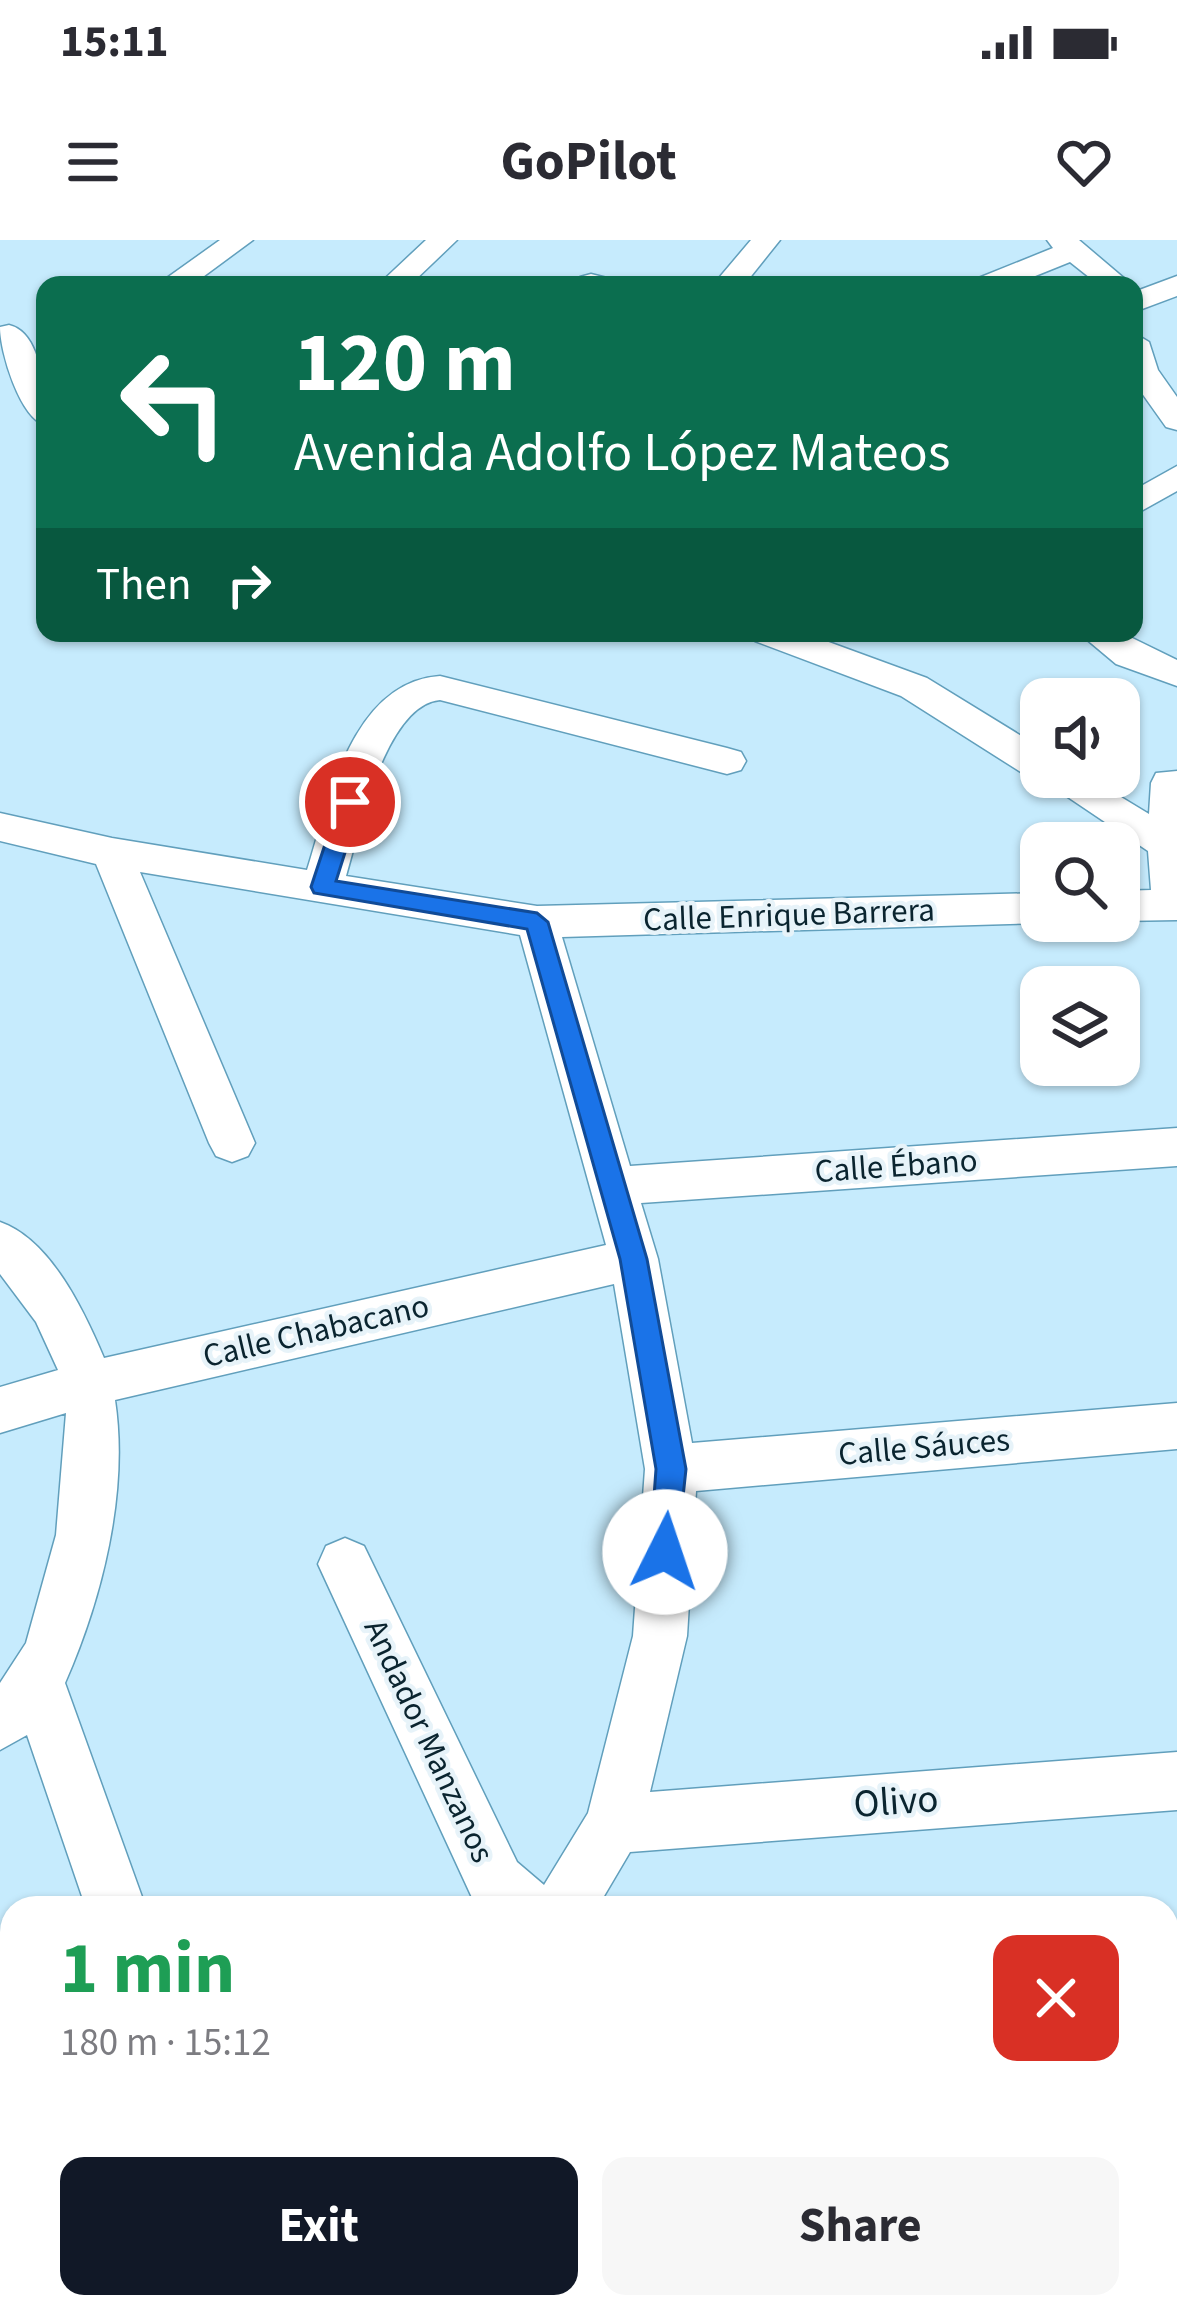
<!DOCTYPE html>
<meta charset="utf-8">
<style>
body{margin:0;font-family:"Source Sans 3",sans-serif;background:#f7f7f7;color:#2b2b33;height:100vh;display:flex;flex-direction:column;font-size:45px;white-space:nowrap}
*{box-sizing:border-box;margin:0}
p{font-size:39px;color:#7c7c81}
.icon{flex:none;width:66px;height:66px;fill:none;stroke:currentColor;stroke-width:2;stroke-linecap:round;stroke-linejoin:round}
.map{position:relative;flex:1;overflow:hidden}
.panel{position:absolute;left:0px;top:1656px;width:1179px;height:423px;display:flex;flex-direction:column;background:#fff;border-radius:36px 36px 0 0;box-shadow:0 3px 9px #0004}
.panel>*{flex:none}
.banner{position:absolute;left:36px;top:36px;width:1107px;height:366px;border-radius:24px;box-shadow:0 3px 9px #0004;background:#0b6e4f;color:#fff;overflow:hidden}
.fabs{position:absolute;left:1020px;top:438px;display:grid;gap:24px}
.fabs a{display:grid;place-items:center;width:120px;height:120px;border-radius:24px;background:#fff;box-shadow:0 3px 9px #0004;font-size:60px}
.pin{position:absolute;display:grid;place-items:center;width:102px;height:102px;color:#fff;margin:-51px;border:6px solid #fff;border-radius:50%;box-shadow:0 3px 12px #0007}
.me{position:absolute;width:132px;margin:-66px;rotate:4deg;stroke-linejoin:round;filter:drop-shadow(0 0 9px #0008)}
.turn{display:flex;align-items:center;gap:42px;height:252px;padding:0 60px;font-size:54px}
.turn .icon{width:156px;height:156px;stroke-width:2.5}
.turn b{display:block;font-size:84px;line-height:102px}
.then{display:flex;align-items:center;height:114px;padding:0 60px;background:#0003;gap:24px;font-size:45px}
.round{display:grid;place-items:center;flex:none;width:126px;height:126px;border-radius:24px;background:#f7f7f7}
.summary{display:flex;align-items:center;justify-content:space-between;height:204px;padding:0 60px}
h1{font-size:72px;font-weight:700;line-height:90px;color:#1e9e55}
.button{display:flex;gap:24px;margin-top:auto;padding:24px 60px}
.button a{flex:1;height:138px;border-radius:24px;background:#111827;color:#fff;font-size:48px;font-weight:700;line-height:138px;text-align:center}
.button a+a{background:#f7f7f7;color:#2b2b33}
.status{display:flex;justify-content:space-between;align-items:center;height:84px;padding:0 60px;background:#fff;direction:ltr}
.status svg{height:33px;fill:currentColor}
header{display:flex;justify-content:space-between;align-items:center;height:156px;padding:0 60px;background:#fff;font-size:54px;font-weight:700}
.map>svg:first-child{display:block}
</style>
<div class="status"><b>15:11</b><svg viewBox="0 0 49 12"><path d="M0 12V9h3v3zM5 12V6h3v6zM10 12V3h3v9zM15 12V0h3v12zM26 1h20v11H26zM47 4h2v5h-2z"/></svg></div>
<header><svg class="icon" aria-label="menu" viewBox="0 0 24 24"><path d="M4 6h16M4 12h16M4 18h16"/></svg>GoPilot<svg class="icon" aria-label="heart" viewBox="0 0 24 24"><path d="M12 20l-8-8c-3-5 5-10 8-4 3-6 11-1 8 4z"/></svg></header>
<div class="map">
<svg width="1177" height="2077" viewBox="0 0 1177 2077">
<rect width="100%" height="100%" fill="#c6ebfd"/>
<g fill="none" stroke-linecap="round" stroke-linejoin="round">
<!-- minor casing -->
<g stroke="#619fbc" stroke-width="3">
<path id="minor" d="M220 0H253L192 45H157Z
M426 0H457L410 45H378Z
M751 0H780L744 45H713Z
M1047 0H1079L1132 45H1099L1070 22 1013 45H972L976 39 1053 8Z
M591 34 611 39 615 45H578L580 37Z
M1177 36V56L1134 72V52Z
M9 85C43 93 45 156 45 185 20 178 0 112 0 87Z
M1134 93 1149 102 1158 130 1177 157V190L1166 187 1134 142Z
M1177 226V251L1134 275V250Z
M750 393H804L927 438 1041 508V537H1088L1149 574 1151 543 1156 533 1177 531V680L1119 681H1118L1119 651 1151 650 1148 611 1041 539 1027 536 901 456 755 401Z
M1079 393H1122L1177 420V446L1116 424Z
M440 436 727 508 741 512 746 521 741 530 727 534 440 460C385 465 359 592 346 636L537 666 1041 653V681H1049L1041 683 562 697 630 926 1177 888V926L641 963 658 1019 692 1203 1177 1163V1209L696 1251 687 1396 650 1552 1177 1512V1570L630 1612 597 1668H480L475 1664 318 1324 326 1306 345 1298 364 1306 517 1622 544 1645 588 1573 633 1396 645 1229 614 1044 115 1160C129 1252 102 1359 65 1443L146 1668H86L27 1495 0 1510V1443L26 1403 56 1295 66 1173 0 1193V1147L58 1130 36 1082 0 1034V982C51 1000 84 1071 104 1118L606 1005 520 695 140 632 255 903 248 916 232 922 216 916 209 903 96 624 0 601V573L112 598 307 630C329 560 352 442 440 436Z
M0 2041 12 2046V2067H30L35 2077H0Z
M187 2067H261L257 2077H182Z
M640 2067H706L705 2077H637Z
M755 2067H822L827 2077H759Z
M938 2067H1032L1028 2077H933Z"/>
</g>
<!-- minor -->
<use href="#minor" fill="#fff" fill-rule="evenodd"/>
</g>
<!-- route -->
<path fill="#1a73e8" stroke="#114b97" stroke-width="3" d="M350 555 361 562 336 641 537 673 548 682 647 1019 686 1229 676 1322 665 1327 655 1322 650 1312 656 1229 620 1019 527 689 314 653 311 647 339 562Z"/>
<g text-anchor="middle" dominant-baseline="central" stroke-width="9" stroke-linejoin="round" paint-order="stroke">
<!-- street labels -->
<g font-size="33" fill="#0a242f" stroke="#e7f3f9">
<text transform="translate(789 675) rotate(-2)">Calle Enrique Barrera</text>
<text transform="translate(896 926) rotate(-4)">Calle Ébano</text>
<text transform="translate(316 1091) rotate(-13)">Calle Chabacano</text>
<text transform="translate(924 1207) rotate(-5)">Calle Sáuces</text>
<text transform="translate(429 1501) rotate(65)">Andador Manzanos</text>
</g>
<!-- near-street labels -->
<g font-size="39" fill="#0a242f" stroke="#e7f3f9">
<text transform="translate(896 1562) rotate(-4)">Olivo</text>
</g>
</g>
</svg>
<div class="fabs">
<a><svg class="icon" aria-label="sound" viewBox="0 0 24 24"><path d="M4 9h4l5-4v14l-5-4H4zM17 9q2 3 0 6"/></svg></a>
<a><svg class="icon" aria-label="search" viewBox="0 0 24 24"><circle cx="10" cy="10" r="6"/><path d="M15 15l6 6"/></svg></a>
<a><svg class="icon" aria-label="layers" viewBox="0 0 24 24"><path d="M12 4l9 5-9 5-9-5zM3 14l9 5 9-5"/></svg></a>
</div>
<div class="pin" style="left:350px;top:562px;background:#d93025"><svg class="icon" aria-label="arrive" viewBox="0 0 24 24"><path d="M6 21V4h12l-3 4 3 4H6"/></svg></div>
<svg class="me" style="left:665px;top:1312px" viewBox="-20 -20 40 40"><circle r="19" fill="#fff"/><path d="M0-13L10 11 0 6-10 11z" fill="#1a73e8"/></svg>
<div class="banner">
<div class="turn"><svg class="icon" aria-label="left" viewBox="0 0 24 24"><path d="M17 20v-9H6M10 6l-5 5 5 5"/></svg><div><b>120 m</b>Avenida Adolfo López Mateos</div></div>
<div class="then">Then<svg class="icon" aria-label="right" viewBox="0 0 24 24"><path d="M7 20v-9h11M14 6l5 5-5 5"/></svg></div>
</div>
<section class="panel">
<div class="summary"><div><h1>1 min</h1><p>180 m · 15:12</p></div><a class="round" style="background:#d93025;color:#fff"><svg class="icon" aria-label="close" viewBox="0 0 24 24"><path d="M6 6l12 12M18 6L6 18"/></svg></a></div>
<div class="button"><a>Exit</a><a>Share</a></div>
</section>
</div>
